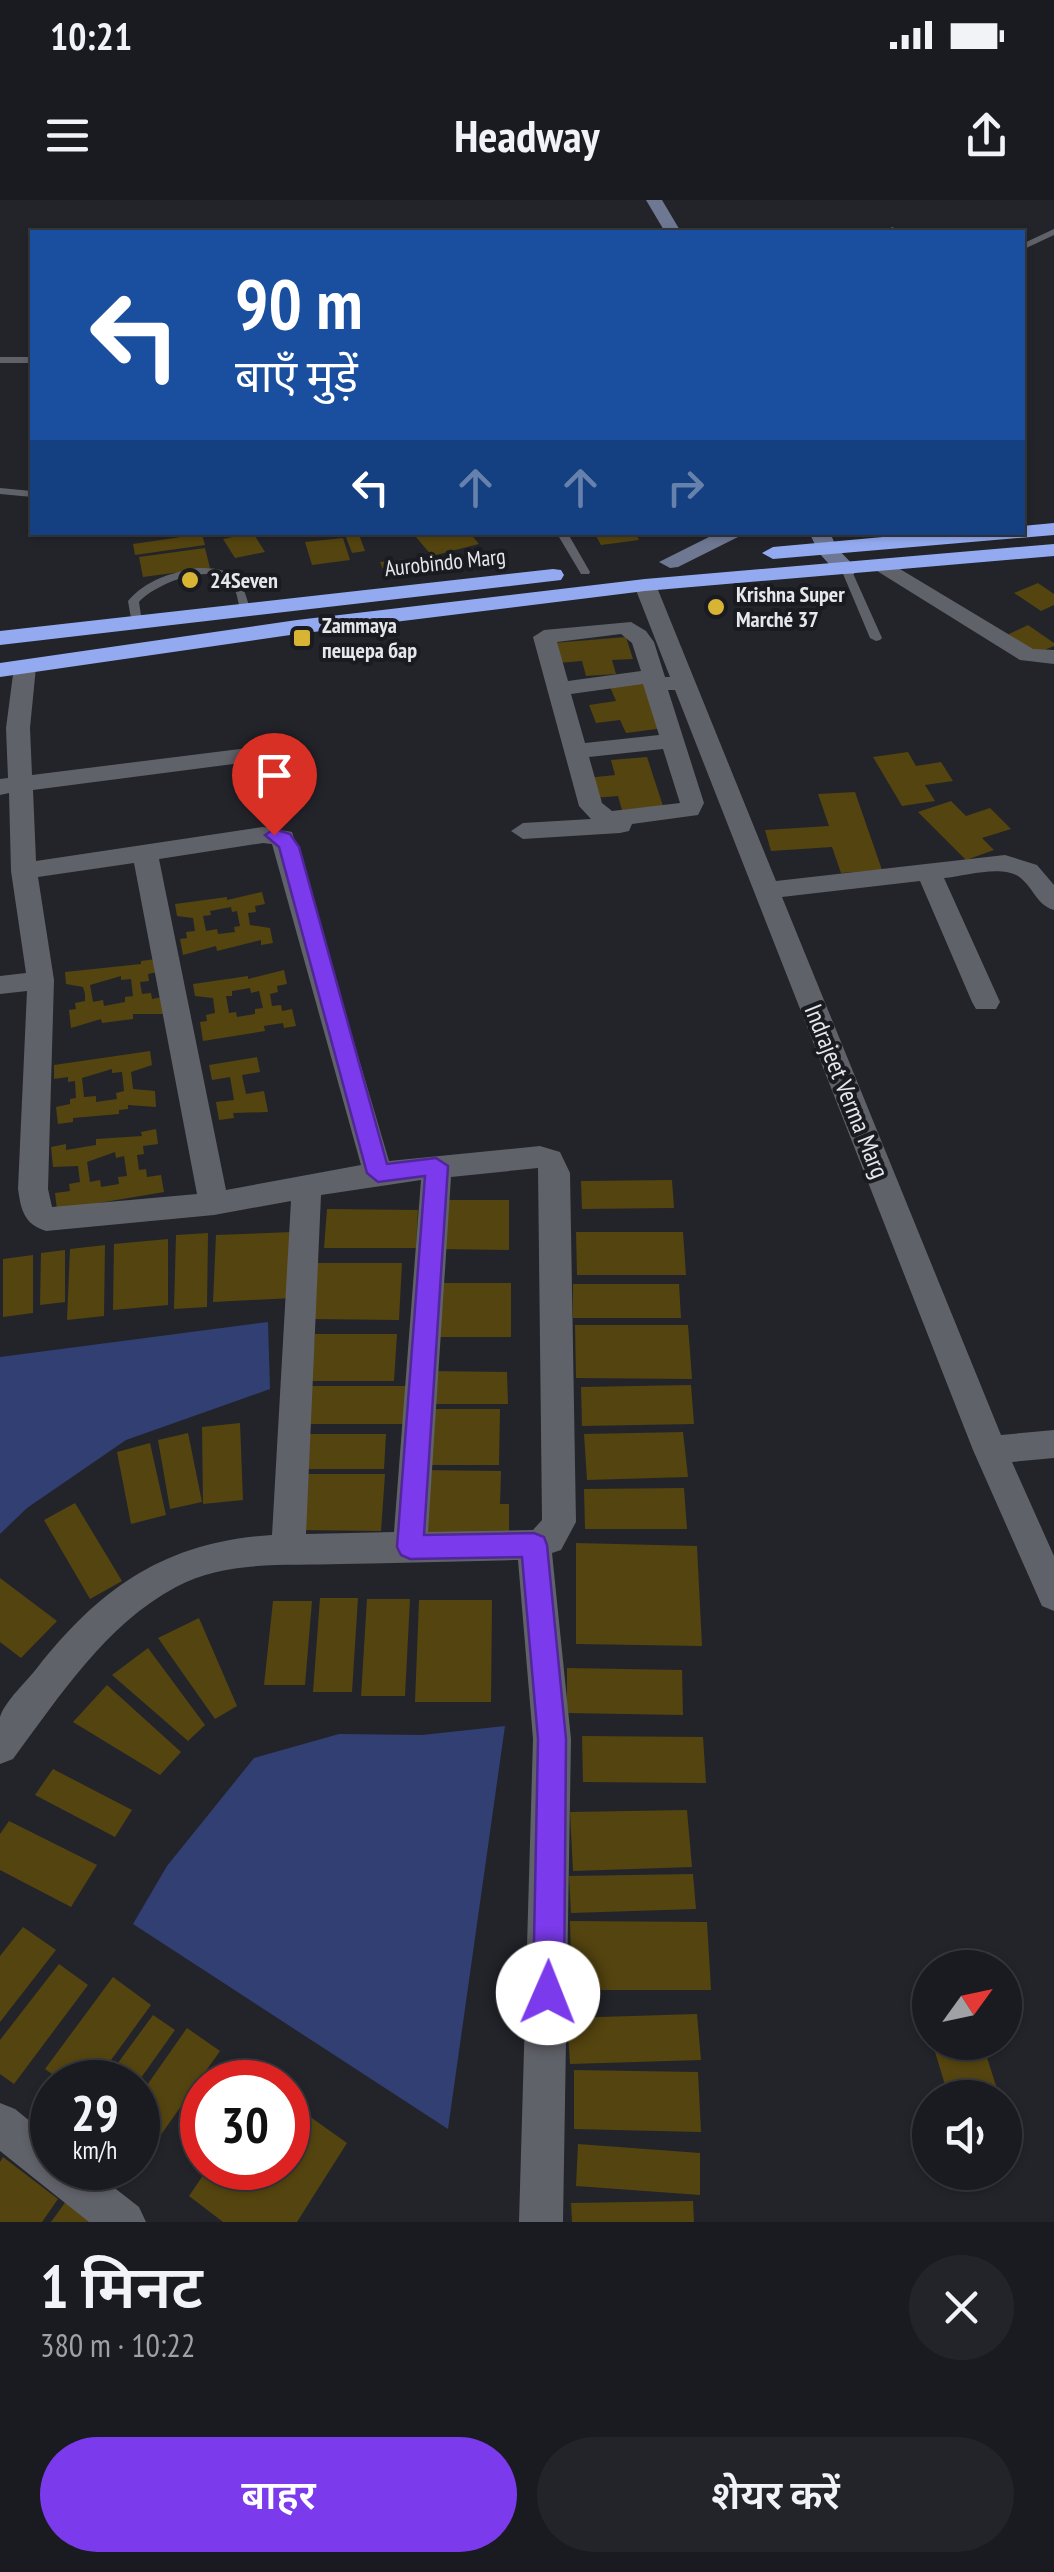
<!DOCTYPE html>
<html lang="hi">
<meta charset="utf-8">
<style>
body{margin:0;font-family:"PT Sans Narrow","Noto Sans Devanagari",sans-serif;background:#232429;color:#f1f3f6;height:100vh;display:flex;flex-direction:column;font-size:38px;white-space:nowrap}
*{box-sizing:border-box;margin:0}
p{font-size:32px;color:#9fa1a5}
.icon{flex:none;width:55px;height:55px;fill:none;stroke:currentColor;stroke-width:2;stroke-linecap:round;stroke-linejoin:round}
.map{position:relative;height:2022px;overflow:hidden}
.panel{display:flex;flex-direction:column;background:#1a1b20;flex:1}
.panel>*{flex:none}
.top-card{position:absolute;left:30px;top:30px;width:995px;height:305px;border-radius:0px;box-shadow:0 2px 8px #0004,0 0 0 2px #38393e;background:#1a4fa0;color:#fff;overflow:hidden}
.needle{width:65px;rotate:57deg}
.tools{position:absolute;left:912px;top:1750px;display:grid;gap:20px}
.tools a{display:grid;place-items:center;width:110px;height:110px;border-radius:50%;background:#1a1b20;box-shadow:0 2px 8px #0004,0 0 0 2px #38393e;font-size:50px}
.speed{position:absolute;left:30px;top:1860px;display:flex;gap:20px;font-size:50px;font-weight:700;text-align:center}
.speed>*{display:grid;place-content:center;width:130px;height:130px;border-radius:50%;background:#1a1b20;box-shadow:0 2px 8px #0004,0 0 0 2px #38393e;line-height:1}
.speed small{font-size:25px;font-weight:400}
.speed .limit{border:15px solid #d22;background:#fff;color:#111}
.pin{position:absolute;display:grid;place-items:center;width:85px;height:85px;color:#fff;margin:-102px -42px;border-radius:50% 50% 50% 0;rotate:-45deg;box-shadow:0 0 10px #0007}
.pin .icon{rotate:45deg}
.me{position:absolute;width:110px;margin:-55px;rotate:1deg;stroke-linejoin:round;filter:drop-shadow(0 0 8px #0008)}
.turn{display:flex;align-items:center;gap:35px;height:210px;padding:0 40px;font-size:45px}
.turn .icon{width:130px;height:130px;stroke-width:2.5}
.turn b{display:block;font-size:70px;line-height:85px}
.lanes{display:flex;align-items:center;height:95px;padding:0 40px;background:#0003;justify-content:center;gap:50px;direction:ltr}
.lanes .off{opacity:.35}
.round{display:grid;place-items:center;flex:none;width:105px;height:105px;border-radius:52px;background:#232429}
.headline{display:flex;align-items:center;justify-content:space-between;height:170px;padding:0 40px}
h1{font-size:60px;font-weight:600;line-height:75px}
.action{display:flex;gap:20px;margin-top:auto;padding:20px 40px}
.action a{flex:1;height:115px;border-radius:60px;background:#7c3aed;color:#fff;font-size:40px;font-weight:600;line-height:115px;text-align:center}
.action a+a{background:#232429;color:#f1f3f6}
.status{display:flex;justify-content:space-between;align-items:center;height:70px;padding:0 50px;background:#1a1b20;direction:ltr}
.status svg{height:28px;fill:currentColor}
header{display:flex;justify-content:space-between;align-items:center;height:130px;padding:0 40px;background:#1a1b20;font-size:45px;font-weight:600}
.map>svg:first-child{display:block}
</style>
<div class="status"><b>10:21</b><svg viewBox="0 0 49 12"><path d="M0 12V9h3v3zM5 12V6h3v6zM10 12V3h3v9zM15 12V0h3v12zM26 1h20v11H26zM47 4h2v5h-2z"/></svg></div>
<header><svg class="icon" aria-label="menu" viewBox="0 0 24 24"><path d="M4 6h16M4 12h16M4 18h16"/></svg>Headway<svg class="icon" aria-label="share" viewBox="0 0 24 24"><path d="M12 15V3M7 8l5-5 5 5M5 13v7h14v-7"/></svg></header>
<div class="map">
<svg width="1054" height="2022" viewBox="0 0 1054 2022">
<rect width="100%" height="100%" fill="#22242a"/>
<!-- green -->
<path fill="#313f73" d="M268 1122 270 1189 126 1240 27 1308 0 1334V1157Z
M505 1526 448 1929 133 1724 167 1666 254 1558 339 1534 422 1535Z"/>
<!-- building -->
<path fill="#54440f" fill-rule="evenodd" d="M344 332H358L365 351 352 353Z
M432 332H469L479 344 432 356 416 337Z
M594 332H635L639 340 601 345Z
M253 333 265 352 235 358 223 339Z
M202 334 205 345 135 355 133 344Z
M343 338 350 360 312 365 305 342Z
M205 348 210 368 143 377 139 357Z
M407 359 410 369 384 372 380 362Z
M1038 383 1054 394V405L1041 411 1014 393Z
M1028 425 1054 443V446L1033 455 1005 436Z
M626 437 633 459 612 460 616 474 586 476 582 461 558 463 553 443Z
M645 483 664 528 626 533 620 520 596 523 589 505 616 501 610 487Z
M908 552 916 566 941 562 953 581 925 585 935 601 902 606 873 557Z
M647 557 663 606 622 610 618 596 593 598 587 578 615 575 611 560Z
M855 592 882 670 841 673 832 647 771 651 765 630 829 626 818 594Z
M951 601 966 616 990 608 1011 629 982 638 994 650 966 660 918 612Z
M262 692 265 704 255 706 256 712 248 713 250 725 270 728 273 743 261 745V740L217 751 216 746 183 755 180 739 187 738 186 732 195 731 193 718 177 716 175 704 227 697V700ZM231 707 232 712 237 711 240 726 234 727 235 732 218 734 217 729 206 731 203 716 211 715 210 711Z
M156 759 158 772 148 774 149 781 140 782 142 794 151 793 152 799 162 797 165 814H133V819L102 823 101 819 71 828 69 810 76 809 75 803 85 801V794L83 787 66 784 65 772 141 764V761ZM121 776V780L131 779 133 796 125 797V802L104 806 103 800 93 802 90 785Z
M284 770 287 784 277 786 278 792 270 794 272 806 281 805 282 811 292 809 296 826 284 828 283 823 264 826 265 831 203 841 200 822 207 821 206 815 215 813 213 798 195 796 193 784 248 776V779ZM250 788 251 793 259 791 263 808 255 809V814L237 817 236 812 229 813 226 796H232V791Z
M150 851 152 865 131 872 133 889 155 891 156 907 128 905V909L119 910V914L73 918V922L58 924 56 907 70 904V899L76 898 75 881 68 882V877L54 879V865ZM112 869V873L122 872 124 891 116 893 117 899 96 902V896L84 897 82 878Z
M257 857 260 872 242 875 246 894 264 891 268 912 233 913 234 918 219 920 216 902 234 900 230 877 212 880 209 865Z
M156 929 158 944 143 946 144 954 137 955 139 970 146 969 147 977 161 975 164 992 57 1010 55 993 70 991 69 984 80 982 78 966 53 967 51 947 66 944V950L96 945V939L142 936 141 932ZM115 952 116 958 124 956 127 976 118 977 119 984 101 987 100 980 90 982 87 962Z
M672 980 674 1008 582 1009 581 981Z
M440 1000H509V1050L438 1049Z
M327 1009 418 1010 416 1048H324Z
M293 1032 292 1098 213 1102 216 1035Z
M576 1032H683L686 1075H577Z
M208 1033 207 1107 174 1109 176 1035Z
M168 1039V1105L113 1110 114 1044Z
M105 1045 104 1116 67 1120 70 1049Z
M65 1050V1102L40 1105 41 1053Z
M33 1055V1113L3 1117V1059Z
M316 1063H402L399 1120 311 1119Z
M441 1083H511V1137H439Z
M573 1084H679L681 1118H573Z
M575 1125H688L692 1179 576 1178Z
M315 1134H397L394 1181H311Z
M426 1171 507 1172 508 1204H424Z
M691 1185 694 1224 582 1226 581 1187Z
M312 1186H407L405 1224H308Z
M421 1209H500L499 1265H419Z
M240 1223 243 1300 203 1304 202 1227Z
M683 1232 688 1277 587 1280 584 1234Z
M188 1233 202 1302 170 1309 158 1240Z
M301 1234H386L384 1269H298Z
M150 1243 166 1315 131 1324 117 1252Z
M419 1270 501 1271 500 1304H509V1340H423Z
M302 1274H385L381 1331 297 1330Z
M684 1288 687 1329H585L584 1289Z
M75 1303 122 1381 90 1399 44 1320Z
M576 1343 697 1346 702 1446 576 1444Z
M0 1378 57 1421 21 1458 0 1442Z
M320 1398H358L352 1492H313Z
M367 1399H410L405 1496H361Z
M419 1400H492L491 1502H415Z
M273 1401H312L305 1485H264Z
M199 1418 237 1506 215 1519 158 1438Z
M148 1448 205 1525 188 1541 112 1475Z
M567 1468 682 1470 683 1515 567 1513Z
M107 1485 181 1552 160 1575 73 1522Z
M582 1536 703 1537 706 1583 583 1582Z
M53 1569 132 1610 115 1637 35 1595Z
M687 1610 692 1667 573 1671 570 1612Z
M9 1621 97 1665 71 1707 0 1670V1634Z
M693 1674 696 1709 571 1713 569 1676Z
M570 1721 707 1722 711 1790H572Z
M23 1727 56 1750 0 1822V1756Z
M59 1764 88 1785 14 1884 0 1874V1840Z
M113 1777 151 1805 95 1882H63L45 1869Z
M697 1814 701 1860 570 1864 567 1818Z
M153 1815 175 1830 138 1882H104Z
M187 1828 220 1851 158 1939 138 1924V1898Z
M932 1842H982L1000 1898H949Z
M574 1870 698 1872 701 1932 574 1929Z
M288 1901 347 1943 297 2022H223L189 1996 208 1968H288Z
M578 1944 700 1953V1995L576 1986Z
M3 1957 58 1999 42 2022H0V1962Z
M69 1997 102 2022H51Z
M693 2001 694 2022H572L571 2003Z"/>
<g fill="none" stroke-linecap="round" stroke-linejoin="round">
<!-- lane -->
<path fill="#606269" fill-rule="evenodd" d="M892 27 902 32H889L888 30Z
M1054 29V35L1022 50V44Z
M0 157H32V163H0Z
M0 288 32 291V297L0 294Z
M556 332H567L590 372 589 374H581Z
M842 367 851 369 882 438 880 440 876 441 870 438 841 369Z
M197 368C233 368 241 375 250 409L249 411 240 409C238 402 237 392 233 386 215 359 155 384 139 402L142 422 140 424H132L128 401C146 380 170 373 197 368Z"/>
<!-- street -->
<path fill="#606269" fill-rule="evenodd" d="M885 360 1033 449 1054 450V464L1020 460 877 371 874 366Z
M645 379 656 385 776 681 1005 655 1037 665 1054 685V710C1036 705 1033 686 1018 676 999 665 965 676 944 678L1000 802 996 809H976L972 802 920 681 782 697 1001 1235 1054 1230V1258L1012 1262 1054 1356V1411L1042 1406 973 1250 675 490H668L704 603 698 615 632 624 629 631 620 633 523 639 511 631 523 623 591 619 579 606 533 437 544 430 631 422 646 431 654 442 665 477H670L634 385ZM621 434 632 443 641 471 568 481 557 442ZM643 484 659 535 585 543 571 494ZM663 549 680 603 612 611 602 603 589 557Z
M25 460 36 467 30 528 32 575 295 542 307 549 295 556 33 590 36 661 263 627 292 632 389 961 540 946 560 952 570 973 576 1322 561 1350 552 1353 571 1539 563 2022H519L533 1539 518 1360C459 1361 400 1363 341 1364 287 1366 225 1360 176 1387 105 1425 60 1496 13 1559L0 1564C0 1550 0 1530 0 1517 5 1501 27 1481 37 1468 102 1386 166 1342 272 1335L291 1001 214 1015 46 1031C24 1024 21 1010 18 989L27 791 0 794V776L26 773 11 671 9 593 0 595V579L8 578 6 528 14 467ZM263 643 272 644 361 965 226 990 159 659ZM134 663 197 994 52 1007 48 989 54 780 38 677ZM538 968 542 1320 533 1330 428 1332 451 977ZM421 980 394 1332 306 1334 321 995Z
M0 1903 15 1909 52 1939V1968H89L139 2007 146 2022H89L0 1951Z"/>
<!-- secondary -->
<path fill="#6f7892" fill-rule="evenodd" d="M646 0H662L681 32H665Z
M719 332H748L678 367 670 368 659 362Z
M809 332H830L836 347 857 369 854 374H838L819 353Z"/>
<!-- highway -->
<path fill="#93aaf0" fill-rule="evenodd" d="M1054 323V335L773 359 762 353 773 347 938 332H1022V326Z
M1054 344V356L645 391 297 434 0 477V463L297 420 645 379Z
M553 369 561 370 564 375 561 380 0 445V431Z"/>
</g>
<!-- route -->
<path fill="#7c3aed" stroke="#51269a" stroke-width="2.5" d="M274 629 290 634 299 647 387 964 436 958 448 966 424 1335 534 1333 544 1337 547 1345 566 1539 564 1793 559 1804 548 1808 537 1804 533 1793 538 1539 522 1357 410 1359 401 1355 397 1347 425 976 378 982 367 973 279 647 265 635Z"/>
<!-- markers -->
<g fill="#d8b434" stroke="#191b20" stroke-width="4">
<circle cx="190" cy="380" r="10"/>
<circle cx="716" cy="407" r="10"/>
<rect x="292" y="428" width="20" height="20" rx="5"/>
</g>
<g text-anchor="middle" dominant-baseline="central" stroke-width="8" stroke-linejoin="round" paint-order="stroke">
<!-- far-street labels -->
<g font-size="22" fill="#e6e7eb" stroke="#191b20">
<text transform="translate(445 362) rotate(-6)">Aurobindo Marg</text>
</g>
<!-- far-poi labels -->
<g font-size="22" font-weight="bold" fill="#e6e7eb" stroke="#191b20" text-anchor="start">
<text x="210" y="380">24Seven</text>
<text x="736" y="394">Krishna Super<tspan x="736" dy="25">Marché 37</tspan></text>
<text x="322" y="425">Zammaya<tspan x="322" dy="25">пещера бар</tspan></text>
</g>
<!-- street labels -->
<g font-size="25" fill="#e6e7eb" stroke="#191b20">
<text transform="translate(847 891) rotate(68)">Indrajeet Verma Marg</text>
</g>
</g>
</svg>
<div class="tools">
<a><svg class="needle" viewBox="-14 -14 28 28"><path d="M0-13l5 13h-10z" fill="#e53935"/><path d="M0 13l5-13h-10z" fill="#9fa1a5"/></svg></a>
<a><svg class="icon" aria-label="sound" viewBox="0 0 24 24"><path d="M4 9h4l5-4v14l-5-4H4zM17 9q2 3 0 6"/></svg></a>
</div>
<div class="speed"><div>29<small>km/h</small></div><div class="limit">30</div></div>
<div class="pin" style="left:274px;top:635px;background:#d93025"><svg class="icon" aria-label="arrive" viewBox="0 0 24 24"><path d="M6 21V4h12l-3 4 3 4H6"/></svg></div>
<svg class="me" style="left:548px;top:1793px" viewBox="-20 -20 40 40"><circle r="19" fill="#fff"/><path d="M0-13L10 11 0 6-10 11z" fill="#7c3aed"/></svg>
<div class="top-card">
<div class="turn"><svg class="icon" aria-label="left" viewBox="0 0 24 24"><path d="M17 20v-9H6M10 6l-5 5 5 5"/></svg><div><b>90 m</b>बाएँ मुड़ें</div></div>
<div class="lanes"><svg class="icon" aria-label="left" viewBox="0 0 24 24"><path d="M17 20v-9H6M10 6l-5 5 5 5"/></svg><svg class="icon off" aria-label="ahead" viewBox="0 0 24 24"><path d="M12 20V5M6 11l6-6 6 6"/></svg><svg class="icon off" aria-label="ahead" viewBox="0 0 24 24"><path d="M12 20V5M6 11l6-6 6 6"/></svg><svg class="icon off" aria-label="right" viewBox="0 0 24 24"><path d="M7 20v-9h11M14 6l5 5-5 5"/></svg></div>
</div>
</div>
<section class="panel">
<div class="headline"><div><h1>1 मिनट</h1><p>380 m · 10:22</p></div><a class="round"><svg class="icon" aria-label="close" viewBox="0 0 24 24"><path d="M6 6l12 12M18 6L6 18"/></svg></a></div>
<div class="action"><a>बाहर</a><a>शेयर करें</a></div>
</section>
